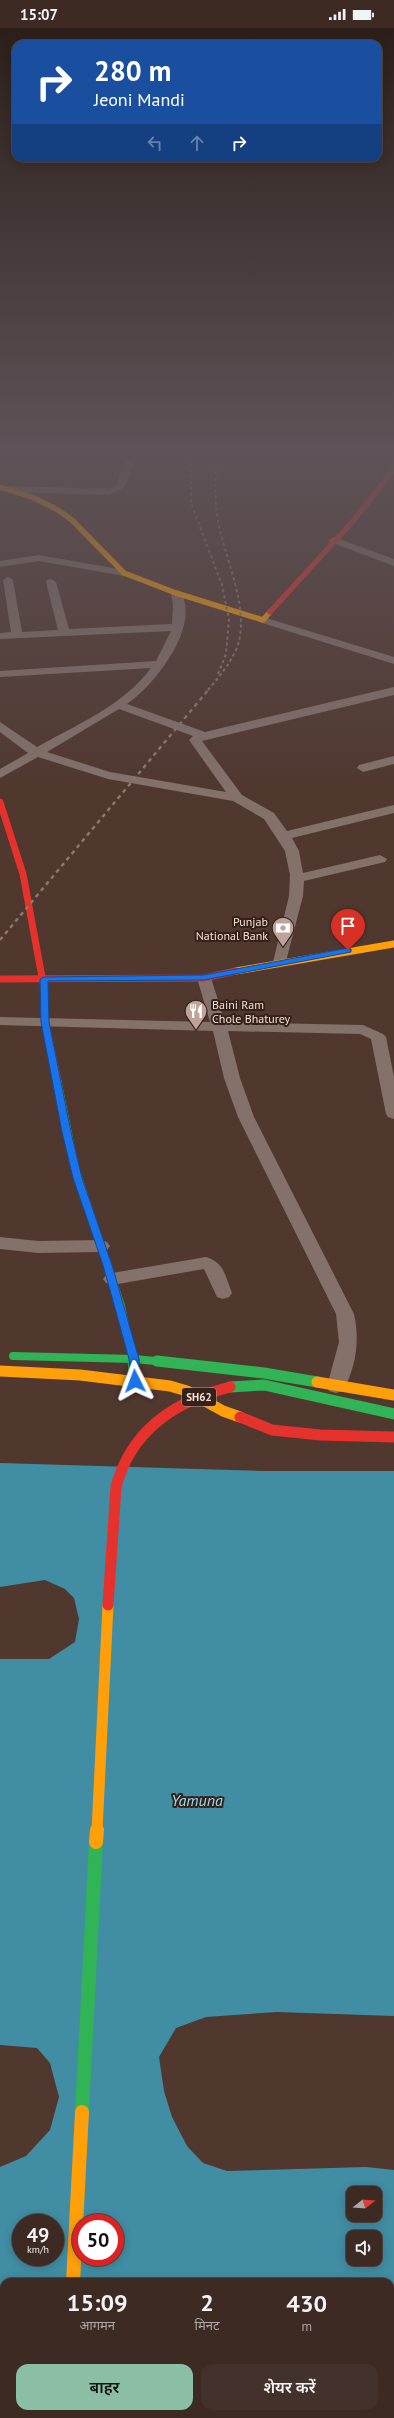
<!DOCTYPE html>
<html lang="hi">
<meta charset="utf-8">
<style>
body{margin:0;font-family:"PT Sans","Noto Sans Devanagari",sans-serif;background:#43322b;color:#f1f3f6;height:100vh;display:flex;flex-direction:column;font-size:15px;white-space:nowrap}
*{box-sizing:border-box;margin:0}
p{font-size:13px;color:#aca7a6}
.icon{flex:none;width:22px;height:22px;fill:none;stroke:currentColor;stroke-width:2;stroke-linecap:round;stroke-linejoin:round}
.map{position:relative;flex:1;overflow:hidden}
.panel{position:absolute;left:0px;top:2250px;width:394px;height:140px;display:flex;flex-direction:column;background:#3c2a23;border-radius:12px 12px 0 0;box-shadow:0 2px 10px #0003,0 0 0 1px #554641}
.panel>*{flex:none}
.guide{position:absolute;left:12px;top:12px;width:370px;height:122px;border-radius:12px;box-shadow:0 2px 10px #0003,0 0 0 1px #554641;background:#1a4fa0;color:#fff;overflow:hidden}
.needle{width:26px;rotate:73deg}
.controls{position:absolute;left:346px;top:2158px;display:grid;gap:8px}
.controls a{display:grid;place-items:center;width:36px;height:36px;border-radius:8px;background:#3c2a23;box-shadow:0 2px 10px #0003,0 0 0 1px #554641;font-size:20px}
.speed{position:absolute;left:12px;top:2186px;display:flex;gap:8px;font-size:20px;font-weight:700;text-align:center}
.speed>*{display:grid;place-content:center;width:52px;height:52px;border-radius:50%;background:#3c2a23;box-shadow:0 2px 10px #0003,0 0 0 1px #554641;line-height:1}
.speed small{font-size:10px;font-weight:400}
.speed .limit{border:6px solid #d22;background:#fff;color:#111}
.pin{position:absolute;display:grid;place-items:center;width:34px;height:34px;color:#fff;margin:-41px -17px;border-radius:50% 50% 50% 0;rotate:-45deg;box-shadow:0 0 4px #0007}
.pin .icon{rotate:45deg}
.me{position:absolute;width:44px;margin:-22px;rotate:357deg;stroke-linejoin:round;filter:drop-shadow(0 0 3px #0008)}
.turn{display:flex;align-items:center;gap:14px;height:84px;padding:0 16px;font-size:18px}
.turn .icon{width:52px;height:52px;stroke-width:2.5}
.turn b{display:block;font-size:28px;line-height:34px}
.lanes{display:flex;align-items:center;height:38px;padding:0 16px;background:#0003;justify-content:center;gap:20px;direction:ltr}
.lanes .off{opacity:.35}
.eta{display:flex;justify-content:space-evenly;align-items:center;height:68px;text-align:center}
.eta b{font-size:24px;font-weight:600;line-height:28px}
.button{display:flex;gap:8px;margin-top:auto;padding:8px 16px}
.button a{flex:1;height:46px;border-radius:12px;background:#8abfa5;color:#111;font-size:16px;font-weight:600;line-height:46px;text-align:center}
.button a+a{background:#43322b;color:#f1f3f6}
.status{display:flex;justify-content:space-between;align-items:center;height:28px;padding:0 20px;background:#3c2a23;direction:ltr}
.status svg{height:11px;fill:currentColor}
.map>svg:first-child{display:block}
</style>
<div class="status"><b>15:07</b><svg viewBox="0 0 49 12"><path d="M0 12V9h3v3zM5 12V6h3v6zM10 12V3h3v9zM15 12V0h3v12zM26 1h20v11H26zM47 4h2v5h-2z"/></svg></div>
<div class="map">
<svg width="394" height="2390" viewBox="0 0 394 2390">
<rect width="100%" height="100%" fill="#50382f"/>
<!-- water -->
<path fill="#418da4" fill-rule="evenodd" d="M0 1435 263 1443H394V1988L277 1984 206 1989 176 2000 159 2029 164 2063 172 2089 187 2118 203 2135 227 2143 366 2139 394 2142V2390H0V2139L26 2128 50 2102 59 2069 50 2035 37 2020 0 2017V1631H49L75 1614 79 1591 74 1570 65 1561 45 1552 0 1559ZM353 2165H375V2187H353ZM21 2195H55V2229H21ZM81 2195H115V2229H81ZM353 2209H375V2231H353ZM4 2254H390V2386H4Z"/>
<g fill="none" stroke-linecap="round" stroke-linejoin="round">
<!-- street -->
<path fill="#83716a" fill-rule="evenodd" d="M126 432 134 434 125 459 109 467 9 464 4 461 9 458 108 461 116 457Z
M334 509 394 531V538L330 514 329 512Z
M39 527 124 542 129 545 124 548 39 533 0 539V533Z
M8 549 13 552 22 604 58 602 46 554 47 552 51 551 56 554 69 601 172 596 173 577 171 565 176 562 180 563C202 597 155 657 127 676L205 704 394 659V667L202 713 242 767 274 785 287 803 394 777V785L292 810 299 823 303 845 380 827 387 831 385 834 304 853 303 868 285 937 280 938 273 934 289 868 290 847 285 823 264 791 233 773 108 751 38 729 0 750V741L28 725 0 704V694L37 719C76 697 124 677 151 640L0 649V643L156 633 171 603 0 611V605L11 604 3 552ZM119 681 193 708 189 712 226 764 110 744 47 724Z
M263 589 394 629V636L259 594V590Z
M394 728V736L363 744 357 740 359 737Z
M204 946 211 950 225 994 363 997 383 1006 386 1009 394 1049V1091L388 1089 386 1086 371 1011 360 1006 228 1003 240 1050 254 1089 354 1286C360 1312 356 1339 343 1363L336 1365 329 1363 327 1358 339 1314 336 1286 238 1089 224 1050 213 1003 0 997V989L210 994 197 950Z
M0 1209 38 1213 101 1212 107 1214 110 1218 107 1222 101 1224 38 1225 0 1221Z
M206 1229C225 1235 225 1248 232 1265L229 1269 223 1271 217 1269 204 1241 112 1257 106 1255 103 1251 106 1247 112 1245Z"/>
<!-- fast-far2 -->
<path stroke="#30b455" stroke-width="8" d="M57 1051 75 1140 121 1278 133 1334
M13 1328 134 1331 166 1334"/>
<!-- fast-far1 -->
<path stroke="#30b455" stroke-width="11" d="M133 1333 135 1353
M157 1333 264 1345 317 1354
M230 1359 264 1357 394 1386"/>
<!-- fast -->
<path stroke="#30b455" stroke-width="14" d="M82 2084 96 1814
M66 2386V2390"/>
<!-- slow-far3 -->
<path stroke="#ff9f0a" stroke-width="5.5" d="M0 459 32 469 58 482 72 492 124 545 176 565 263 592 270 584"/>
<!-- slow-far2 -->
<path stroke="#ff9f0a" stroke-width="7" d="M236 943 394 916"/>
<!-- slow-far1 -->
<path stroke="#ff9f0a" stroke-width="11" d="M0 1343 80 1347 170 1358 187 1363 223 1383 240 1389
M317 1354 394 1367
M97 1803 108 1577"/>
<!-- slow -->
<path stroke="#ff9f0a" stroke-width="14" d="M96 1814 97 1802
M73 2254 82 2084"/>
<!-- jam-far3 -->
<path stroke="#e5322d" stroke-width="5.5" d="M270 584 354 492 394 441"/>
<!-- jam-far2 -->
<path stroke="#e5322d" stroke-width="7" d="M0 774 23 846 44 960
M0 951 204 950 236 943"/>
<!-- jam-far1 -->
<path stroke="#e5322d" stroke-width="8" d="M44 959 45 994 57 1051"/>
<!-- jam -->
<path stroke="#e5322d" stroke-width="11" d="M240 1389 272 1402 320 1407 394 1409
M108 1577 116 1459C131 1402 175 1373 230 1359"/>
<!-- rail-far1 -->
<path stroke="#897871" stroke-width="2" stroke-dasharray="3 3" stroke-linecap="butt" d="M191 423V475L222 557 229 591 226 626 218 646
M208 662C219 649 229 637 236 622 252 585 225 531 218 493 214 470 216 446 216 423"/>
<!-- rail -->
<path stroke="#897871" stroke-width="2.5" stroke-dasharray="4 4" stroke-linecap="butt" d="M0 912 209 661"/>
</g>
<!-- sky -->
<linearGradient id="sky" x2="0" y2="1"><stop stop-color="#2c1f1a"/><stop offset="0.56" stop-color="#5e5358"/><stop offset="1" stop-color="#5e5358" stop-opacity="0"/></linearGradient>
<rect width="394" height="758" fill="url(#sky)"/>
<!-- route -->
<path fill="#1a73e8" stroke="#114b97" d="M348 920 351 921V924L204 952 48 953 49 994 71 1104 82 1150 112 1237 139 1331 140 1353 139 1356H132L129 1331 103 1237 73 1150 62 1104 41 994 40 951 44 949 204 947Z"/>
<!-- icons -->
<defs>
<g id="bank-pin" transform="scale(1.15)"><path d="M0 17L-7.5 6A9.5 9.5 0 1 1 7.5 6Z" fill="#bda39a" stroke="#342119"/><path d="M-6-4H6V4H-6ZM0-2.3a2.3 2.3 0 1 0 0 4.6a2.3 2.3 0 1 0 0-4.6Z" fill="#fff"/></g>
<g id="restaurant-pin" transform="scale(1.15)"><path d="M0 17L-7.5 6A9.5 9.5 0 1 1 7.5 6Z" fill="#bda39a" stroke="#342119"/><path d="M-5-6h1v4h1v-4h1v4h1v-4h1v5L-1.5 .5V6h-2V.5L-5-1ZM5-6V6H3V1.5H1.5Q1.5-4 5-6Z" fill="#fff"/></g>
</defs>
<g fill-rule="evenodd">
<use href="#bank-pin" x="283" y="900"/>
<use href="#restaurant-pin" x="196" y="983"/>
</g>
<g text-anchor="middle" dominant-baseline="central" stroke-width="4" stroke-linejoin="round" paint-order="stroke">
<!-- shield labels -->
<rect fill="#342119" stroke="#bda59b" stroke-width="1" x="182" y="1360" width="34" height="18" rx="3"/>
<g font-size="11" font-weight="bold" fill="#f8ddd3">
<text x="199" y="1369">SH62</text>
</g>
<!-- poi labels -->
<g font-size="12" fill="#f8ddd3" stroke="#342119" text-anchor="end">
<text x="268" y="893">Punjab<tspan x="268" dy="14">National Bank</tspan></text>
<text x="212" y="976" text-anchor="start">Baini Ram<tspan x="212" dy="14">Chole Bhaturey</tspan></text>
</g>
<!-- near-water labels -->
<g font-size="16" font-style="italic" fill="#9adbf2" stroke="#342119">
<text x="197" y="1772">Yamuna</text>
</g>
</g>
</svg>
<div class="controls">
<a><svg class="needle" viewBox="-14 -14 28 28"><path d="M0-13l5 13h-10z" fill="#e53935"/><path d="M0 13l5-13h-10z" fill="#aca7a6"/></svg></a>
<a><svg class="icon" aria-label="sound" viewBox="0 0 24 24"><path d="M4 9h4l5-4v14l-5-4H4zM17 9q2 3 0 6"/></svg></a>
</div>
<div class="speed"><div>49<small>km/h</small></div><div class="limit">50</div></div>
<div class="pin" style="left:348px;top:922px;background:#d93025"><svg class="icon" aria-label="arrive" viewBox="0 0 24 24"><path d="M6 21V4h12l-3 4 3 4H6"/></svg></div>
<svg class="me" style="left:135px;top:1353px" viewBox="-20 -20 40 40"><path d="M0-17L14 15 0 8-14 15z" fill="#1a73e8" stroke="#fff" stroke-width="4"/></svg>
<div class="guide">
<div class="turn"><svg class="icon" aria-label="right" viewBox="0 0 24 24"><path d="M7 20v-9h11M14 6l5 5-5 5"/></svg><div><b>280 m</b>Jeoni Mandi</div></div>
<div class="lanes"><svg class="icon off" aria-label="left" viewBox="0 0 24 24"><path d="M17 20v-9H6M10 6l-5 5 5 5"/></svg><svg class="icon off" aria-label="ahead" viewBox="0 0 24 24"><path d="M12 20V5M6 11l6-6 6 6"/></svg><svg class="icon" aria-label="right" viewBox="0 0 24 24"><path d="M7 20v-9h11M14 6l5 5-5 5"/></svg></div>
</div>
<section class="panel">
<div class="eta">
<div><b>15:09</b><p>आगमन</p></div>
<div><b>2</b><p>मिनट</p></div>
<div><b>430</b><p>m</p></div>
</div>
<div class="button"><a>बाहर</a><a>शेयर करें</a></div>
</section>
</div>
